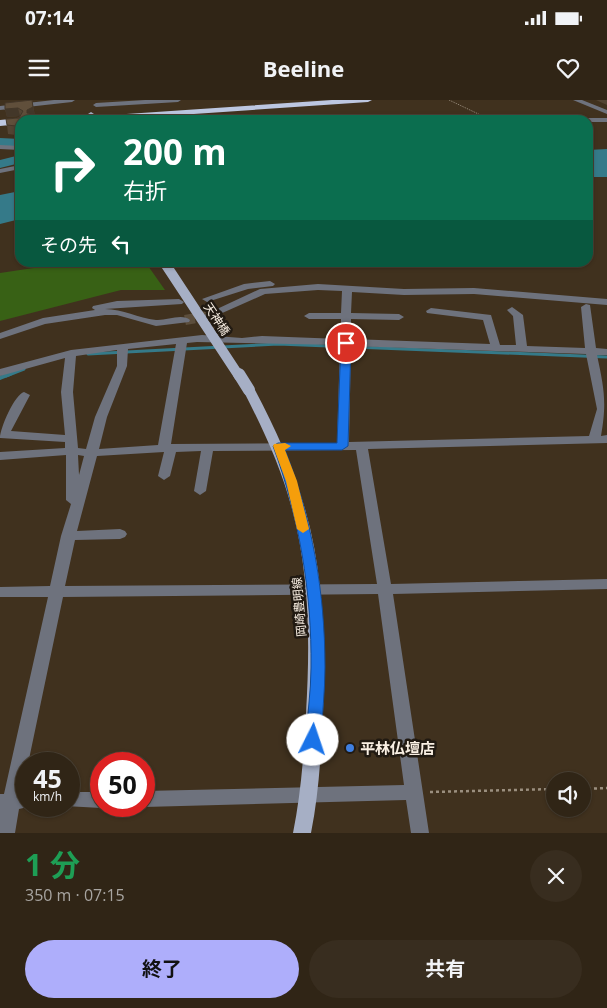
<!DOCTYPE html>
<html lang="ja">
<meta charset="utf-8">
<style>
body{margin:0;font-family:"Open Sans","Noto Sans JP",sans-serif;background:#382d1f;color:#f1f3f6;height:100vh;display:flex;flex-direction:column;font-size:19px;white-space:nowrap}
*{box-sizing:border-box;margin:0}
p{font-size:16px;color:#a8a5a1}
.icon{flex:none;width:28px;height:28px;fill:none;stroke:currentColor;stroke-width:2;stroke-linecap:round;stroke-linejoin:round}
.map{position:relative;height:733px;overflow:hidden}
.panel{display:flex;flex-direction:column;background:#302516;flex:1}
.panel>*{flex:none}
.top-card{position:absolute;left:15px;top:15px;width:578px;height:152px;border-radius:15px;box-shadow:0 1px 4px #0004,0 0 0 1px #4b4235;background:#0b6e4f;color:#fff;overflow:hidden}
.buttons{position:absolute;left:546px;top:672px;display:grid;gap:10px}
.buttons a{display:grid;place-items:center;width:45px;height:45px;border-radius:50%;background:#302516;box-shadow:0 1px 4px #0004,0 0 0 1px #4b4235;font-size:25px}
.speed{position:absolute;left:15px;top:652px;display:flex;gap:10px;font-size:25px;font-weight:700;text-align:center}
.speed>*{display:grid;place-content:center;width:65px;height:65px;border-radius:50%;background:#302516;box-shadow:0 1px 4px #0004,0 0 0 1px #4b4235;line-height:1}
.speed small{font-size:12px;font-weight:400}
.speed .limit{border:8px solid #d22;background:#fff;color:#111}
.pin{position:absolute;display:grid;place-items:center;width:42px;height:42px;color:#fff;margin:-21px;border:2px solid #fff;border-radius:50%;box-shadow:0 1px 5px #0007}
.me{position:absolute;width:55px;margin:-28px;rotate:4deg;stroke-linejoin:round;filter:drop-shadow(0 0 4px #0008)}
.turn{display:flex;align-items:center;gap:18px;height:105px;padding:0 25px;font-size:22px}
.turn .icon{width:65px;height:65px;stroke-width:2.5}
.turn b{display:block;font-size:35px;line-height:42px}
.then{display:flex;align-items:center;height:48px;padding:0 25px;background:#0003;gap:10px;font-size:19px}
.round{display:grid;place-items:center;flex:none;width:52px;height:52px;border-radius:26px;background:#382d1f}
.overview{display:flex;align-items:center;justify-content:space-between;height:85px;padding:0 25px}
h1{font-size:30px;font-weight:700;line-height:38px;color:#1e9e55}
.button{display:flex;gap:10px;margin-top:auto;padding:10px 25px}
.button a{flex:1;height:58px;border-radius:30px;background:#aeaefb;color:#111;font-size:20px;font-weight:700;line-height:58px;text-align:center}
.button a+a{background:#382d1f;color:#f1f3f6}
.status{display:flex;justify-content:space-between;align-items:center;height:35px;padding:0 25px;background:#302516;direction:ltr}
.status svg{height:14px;fill:currentColor}
header{display:flex;justify-content:space-between;align-items:center;height:65px;padding:0 25px;background:#302516;font-size:22px;font-weight:700}
.map>svg:first-child{display:block}
</style>
<div class="status"><b>07:14</b><svg viewBox="0 0 49 12"><path d="M0 12V9h3v3zM5 12V6h3v6zM10 12V3h3v9zM15 12V0h3v12zM26 1h20v11H26zM47 4h2v5h-2z"/></svg></div>
<header><svg class="icon" aria-label="menu" viewBox="0 0 24 24"><path d="M4 6h16M4 12h16M4 18h16"/></svg>Beeline<svg class="icon" aria-label="heart" viewBox="0 0 24 24"><path d="M12 20l-8-8c-3-5 5-10 8-4 3-6 11-1 8 4z"/></svg></header>
<div class="map">
<svg width="607" height="733" viewBox="0 0 607 733">
<rect width="100%" height="100%" fill="#40311e"/>
<!-- green -->
<path fill="#386115" d="M67 163H146L165 190H121L0 221V173Z"/>
<!-- water -->
<path fill="#357a89" d="M607 49V77H588V50Z
M20 91V119L0 124V95Z"/>
<g fill="none" stroke-linecap="round" stroke-linejoin="round">
<!-- stream-far1 -->
<path stroke="#357a89" stroke-width="3" d="M88 254 278 244 607 257
M6 276 24 269"/>
<!-- stream -->
<path stroke="#357a89" stroke-width="4" d="M0 278 10 274"/>
<!-- river -->
<path fill="#357a89" fill-rule="evenodd" d="M0 38 20 39V47L0 46Z
M20 55V63L0 68V60Z"/>
<!-- minor-tunnel -->
<path stroke="#5c4e3c" stroke-width="10" stroke-dasharray="10 5" stroke-linecap="butt" d="M185 220 207 216"/>
<!-- path-far1 -->
<path stroke="#9b8f7f" stroke-width="1" stroke-dasharray="1 1" stroke-linecap="butt" d="M449 0 491 20"/>
<!-- path -->
<path stroke="#9b8f7f" stroke-width="2.5" stroke-dasharray="3 3" stroke-linecap="butt" d="M582 689 607 688
M430 692 555 689"/>
<!-- minor -->
<path fill="#6e727d" fill-rule="evenodd" d="M54 0H75L72 2 0 10V6Z
M145 0H181L178 2 96 7 93 5 96 3Z
M573 0H582L607 10V14Z
M588 18H607V22H588V20H585Z
M0 45 20 46V50L0 49Z
M20 65V69L0 73V69Z
M270 181 275 184 273 186 248 189 207 202 202 199 244 184Z
M318 184 404 189 474 188 607 199V205L474 194 404 195 352 192 351 213 399 214 404 217 399 220 351 219V239L490 244 483 220 427 213 426 211 431 208 491 215 500 245H516L513 216 507 210 512 207 523 215 527 246 585 248 581 207 586 204 590 205 596 248 607 249V255H597C604 288 607 302 601 336L607 335V343L368 349 391 484 607 479V489L393 494 429 733H411L406 700 144 707 142 706 144 691 404 685 378 494 63 497 28 664H26L22 693H26V706H32L19 709 15 733H0V694H4L48 497H0V487L50 486 61 436 71 404 66 400V355L0 360V352L65 348V342L0 338C0 328 15 294 24 292L30 295 11 331 65 335 61 292 65 258 0 276V269L71 250 202 235 242 238 262 236 341 239V219H309L304 216 309 213H341L342 191 318 190 265 194 211 218H203L202 216 260 189ZM197 242 340 245 337 343 171 344 187 243ZM176 244 158 345 99 349 107 317 127 266 128 249ZM351 246 586 254 597 309 589 336 349 342ZM117 250V266L95 317 86 349 78 348 73 292 76 256ZM356 350 377 484 65 486 75 440 120 439 125 437 127 434 125 431 120 429 77 431 97 356 164 352 158 376 164 380 170 376 176 352 201 351 194 391 200 395 206 391 213 351ZM78 355 84 356 79 375Z
M179 199 184 202 182 204 105 209C123 209 138 218 156 220 166 221 182 213 190 220L189 222 156 226 117 215H105L45 224 0 239V233L43 218 95 210 92 208 93 206 117 201Z
M69 692H101V706H105L101 708 65 706H69Z"/>
<!-- major -->
<path fill="#a6afc5" fill-rule="evenodd" d="M91 12 94 14 92 20H86L88 14Z
M249 287 255 290C275 328 293 367 305 409 324 474 325 544 323 612 321 653 319 693 311 733H293C301 693 304 653 306 613 310 545 310 475 292 409 281 367 263 329 243 290Z"/>
<!-- highway -->
<path fill="#bdc7e1" fill-rule="evenodd" d="M332 0H372L368 2 106 20H30L34 17 78 14 82 17Z
M20 18 23 20H20V24L0 26V20Z"/>
<!-- major-bridge-far1 -->
<path stroke="#a6afc5" stroke-width="10" d="M164 162 239 276"/>
<!-- major-bridge -->
<path stroke="#a6afc5" stroke-width="12" d="M239 274 249 290"/>
</g>
<!-- wall -->
<path fill="#534433" d="M32 0 35 16 52 15V20H20V36L16 37V35L8 34 7 25 20 16 7 17 5 9Z
M596 0H607V5Z"/>
<!-- shaded-wall -->
<path fill="#433729" d="M33 7 35 15 27 13V10Z
M18 8 20 16 7 17 5 9Z"/>
<!-- building -->
<path fill="#604f3b" stroke="#433729" d="M32 0 33 7 27 10V13L34 14 35 16 52 15 51 20H20V28H15L16 26 7 25 6 19 19 18 23 11 18 8 5 9V3Z"/>
<!-- route -->
<path fill="#1a73e8" stroke="#114b97" d="M346 240 351 243 348 346 342 350H285C312 418 325 493 325 567 325 591 322 616 321 640L319 645 313 647 308 645 306 640C307 616 311 592 311 568 312 492 299 416 273 346L278 343H337L341 243Z"/>
<!-- slow -->
<path fill="#f59e0b" d="M285 343 291 346 285 350 297 381 309 429 303 433 297 429 286 381 273 346 274 344Z"/>
<!-- markers -->
<circle fill="#3f7fe0" stroke="#211a12" stroke-width="2" cx="350" cy="648" r="5"/>
<g text-anchor="middle" dominant-baseline="central" stroke-width="5" stroke-linejoin="round" paint-order="stroke">
<!-- street labels -->
<g font-size="12" fill="#faf0e4" stroke="#211a12">
<text transform="translate(217 219) rotate(56)">天神橋</text>
<text transform="translate(299 507) rotate(-95)">岡崎豊明線</text>
</g>
<!-- near-poi labels -->
<g font-size="15" font-weight="bold" fill="#faf0e4" stroke="#211a12" text-anchor="start">
<text x="360" y="648">平林仏壇店</text>
</g>
</g>
</svg>
<div class="buttons">
<a><svg class="icon" aria-label="sound" viewBox="0 0 24 24"><path d="M4 9h4l5-4v14l-5-4H4zM17 9q2 3 0 6"/></svg></a>
</div>
<div class="speed"><div>45<small>km/h</small></div><div class="limit">50</div></div>
<div class="pin" style="left:346px;top:243px;background:#d93025"><svg class="icon" aria-label="arrive" viewBox="0 0 24 24"><path d="M6 21V4h12l-3 4 3 4H6"/></svg></div>
<svg class="me" style="left:313px;top:640px" viewBox="-20 -20 40 40"><circle r="19" fill="#fff"/><path d="M0-13L10 11 0 6-10 11z" fill="#1a73e8"/></svg>
<div class="top-card">
<div class="turn"><svg class="icon" aria-label="right" viewBox="0 0 24 24"><path d="M7 20v-9h11M14 6l5 5-5 5"/></svg><div><b>200 m</b>右折</div></div>
<div class="then">その先<svg class="icon" aria-label="left" viewBox="0 0 24 24"><path d="M17 20v-9H6M10 6l-5 5 5 5"/></svg></div>
</div>
</div>
<section class="panel">
<div class="overview"><div><h1>1 分</h1><p>350 m · 07:15</p></div><a class="round"><svg class="icon" aria-label="close" viewBox="0 0 24 24"><path d="M6 6l12 12M18 6L6 18"/></svg></a></div>
<div class="button"><a>終了</a><a>共有</a></div>
</section>
